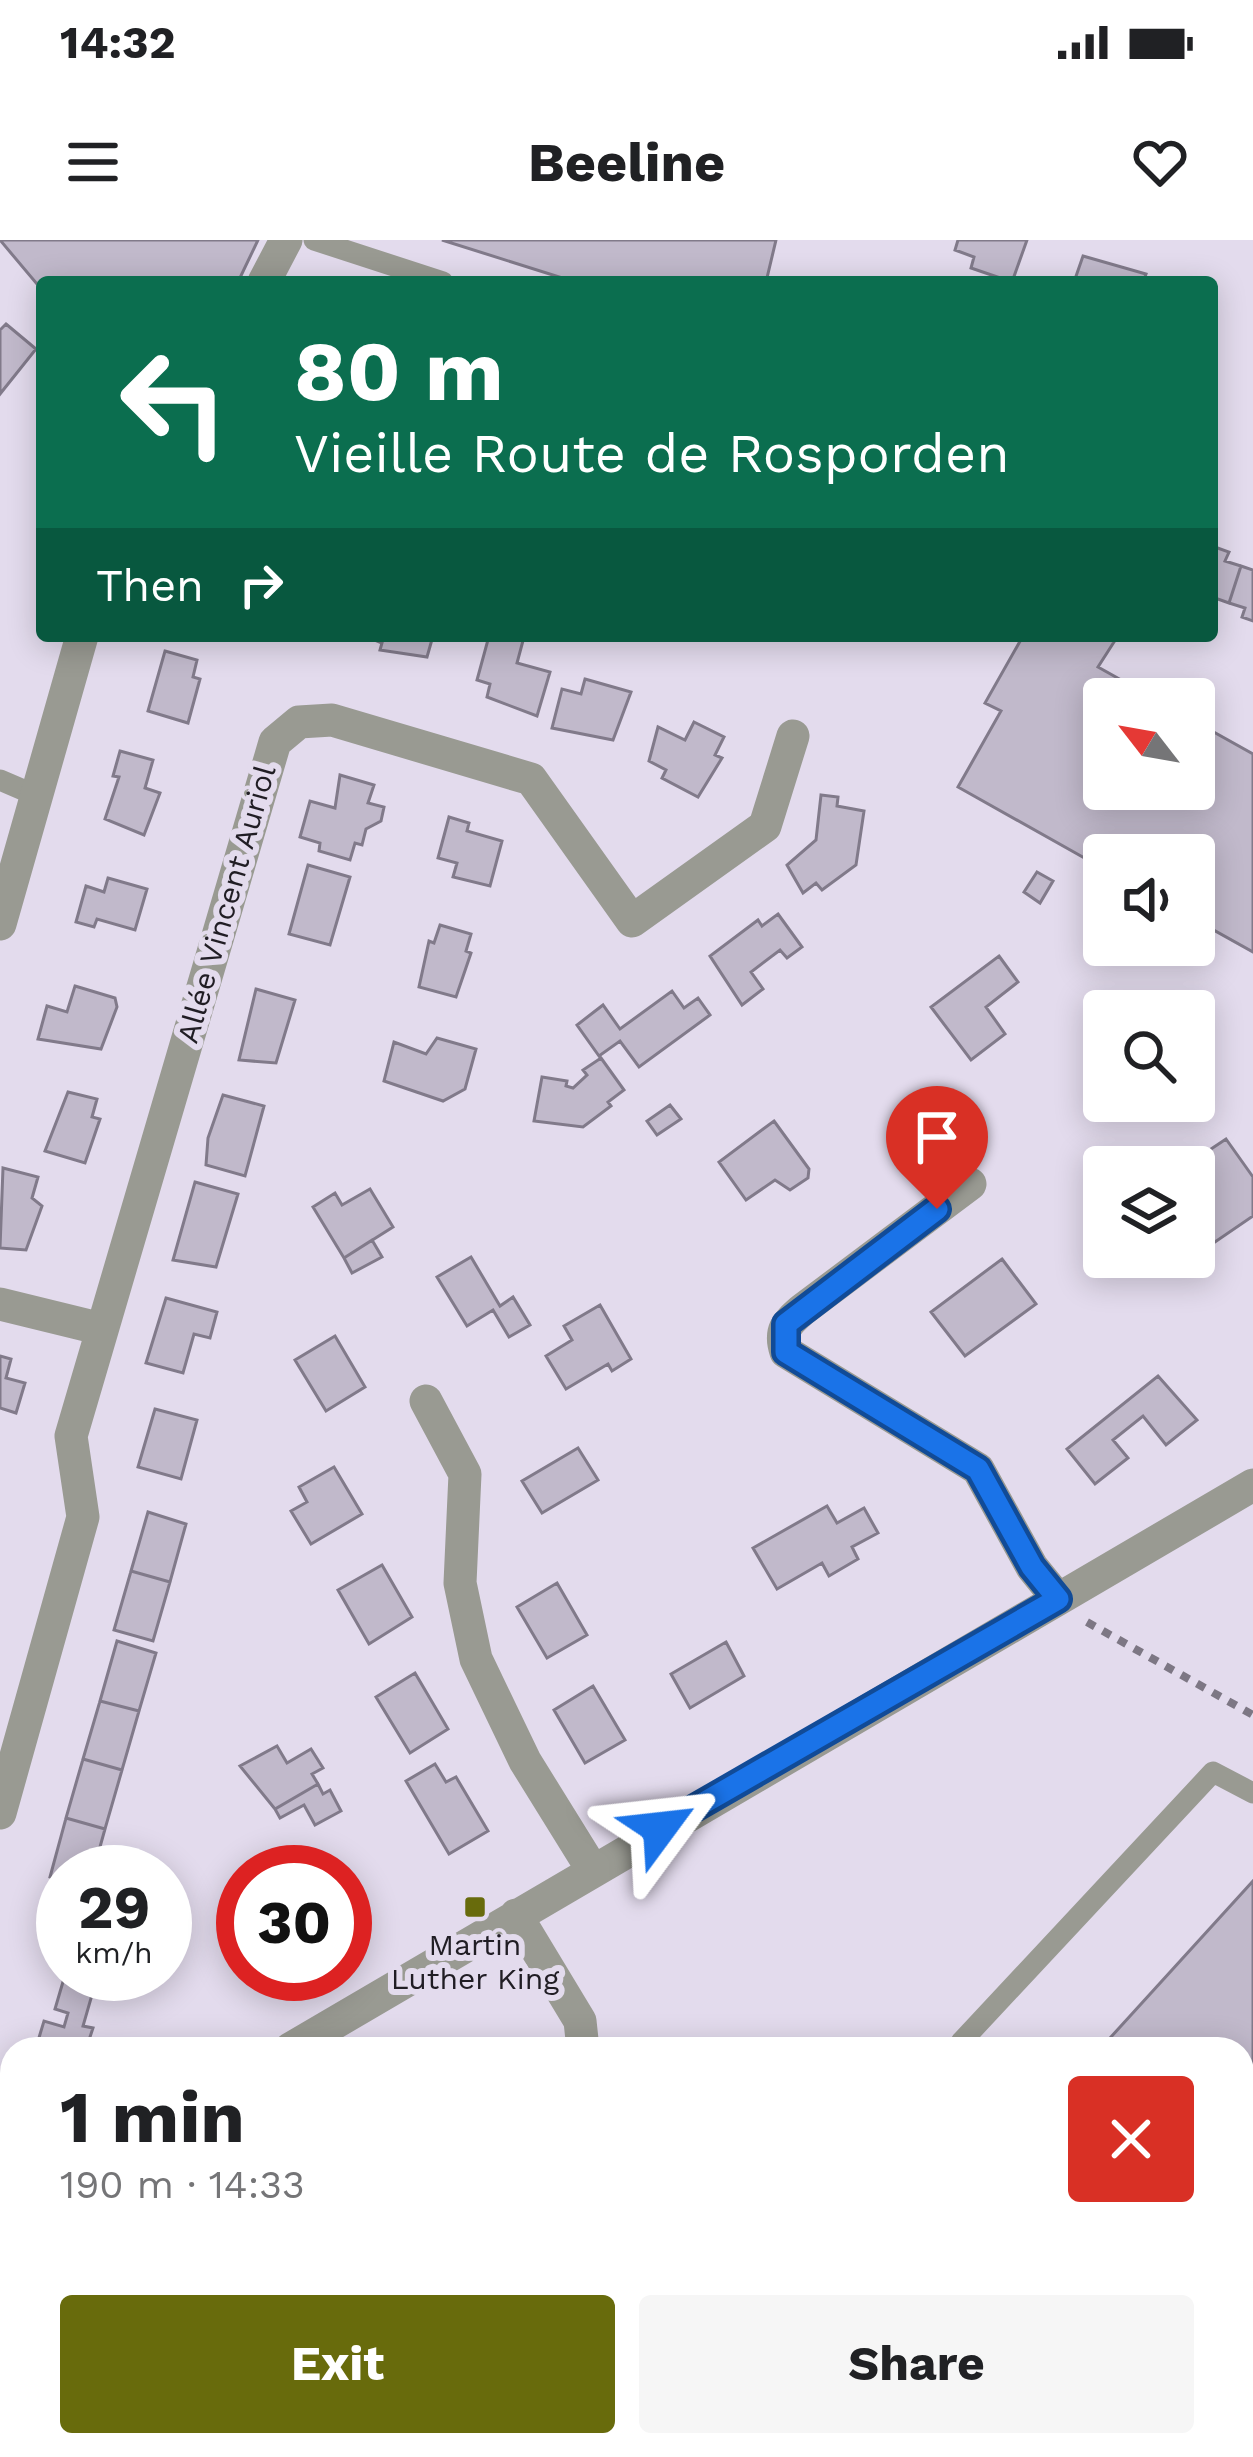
<!DOCTYPE html>
<meta charset="utf-8">
<style>
body{margin:0;font-family:"Work Sans",sans-serif;background:#f6f6f6;color:#202124;height:100vh;display:flex;flex-direction:column;font-size:45px;white-space:nowrap}
*{box-sizing:border-box;margin:0}
p{font-size:39px;color:#757577}
.icon{flex:none;width:66px;height:66px;fill:none;stroke:currentColor;stroke-width:2;stroke-linecap:round;stroke-linejoin:round}
.map{position:relative;flex:1;overflow:hidden}
.sheet{position:absolute;left:0px;top:1797px;width:1254px;height:420px;display:flex;flex-direction:column;background:#fff;border-radius:36px 36px 0 0;box-shadow:0 6px 30px #0003}
.sheet>*{flex:none}
.top-card{position:absolute;left:36px;top:36px;width:1182px;height:366px;border-radius:12px;box-shadow:0 6px 30px #0003;background:#0b6e4f;color:#fff;overflow:hidden}
.needle{width:78px;rotate:301deg}
.fabs{position:absolute;left:1083px;top:438px;display:grid;gap:24px}
.fabs a{display:grid;place-items:center;width:132px;height:132px;border-radius:12px;background:#fff;box-shadow:0 6px 30px #0003;font-size:60px}
.speed{position:absolute;left:36px;top:1605px;display:flex;gap:24px;font-size:60px;font-weight:700;text-align:center}
.speed>*{display:grid;place-content:center;width:156px;height:156px;border-radius:50%;background:#fff;box-shadow:0 6px 30px #0003;line-height:1}
.speed small{font-size:30px;font-weight:400}
.speed .limit{border:18px solid #d22;background:#fff;color:#111}
.pin{position:absolute;display:grid;place-items:center;width:102px;height:102px;color:#fff;margin:-123px -51px;border-radius:50% 50% 50% 0;rotate:-45deg;box-shadow:0 0 12px #0007}
.pin .icon{rotate:45deg}
.me{position:absolute;width:132px;margin:-66px;rotate:60deg;stroke-linejoin:round;filter:drop-shadow(0 0 9px #0008)}
.turn{display:flex;align-items:center;gap:42px;height:252px;padding:0 60px;font-size:54px}
.turn .icon{width:156px;height:156px;stroke-width:2.5}
.turn b{display:block;font-size:84px;line-height:102px}
.then{display:flex;align-items:center;height:114px;padding:0 60px;background:#0003;gap:24px;font-size:45px}
.round{display:grid;place-items:center;flex:none;width:126px;height:126px;border-radius:12px;background:#f6f6f6}
.head{display:flex;align-items:center;justify-content:space-between;height:204px;padding:0 60px}
h1{font-size:72px;font-weight:700;line-height:90px}
.button{display:flex;gap:24px;margin-top:auto;padding:24px 60px}
.button a{flex:1;height:138px;border-radius:12px;background:#686b0c;color:#fff;font-size:48px;font-weight:700;line-height:138px;text-align:center}
.button a+a{background:#f6f6f6;color:#202124}
.status{display:flex;justify-content:space-between;align-items:center;height:84px;padding:0 60px;background:#fff;direction:ltr}
.status svg{height:33px;fill:currentColor}
header{display:flex;justify-content:space-between;align-items:center;height:156px;padding:0 60px;background:#fff;font-size:54px;font-weight:700}
.map>svg:first-child{display:block}
</style>
<div class="status"><b>14:32</b><svg viewBox="0 0 49 12"><path d="M0 12V9h3v3zM5 12V6h3v6zM10 12V3h3v9zM15 12V0h3v12zM26 1h20v11H26zM47 4h2v5h-2z"/></svg></div>
<header><svg class="icon" aria-label="menu" viewBox="0 0 24 24"><path d="M4 6h16M4 12h16M4 18h16"/></svg>Beeline<svg class="icon" aria-label="heart" viewBox="0 0 24 24"><path d="M12 20l-8-8c-3-5 5-10 8-4 3-6 11-1 8 4z"/></svg></header>
<div class="map">
<svg width="1253" height="2217" viewBox="0 0 1253 2217">
<rect width="100%" height="100%" fill="#e3dbed"/>
<!-- building -->
<path fill="#c1b9cb" stroke="#817a8a" stroke-width="3" d="M0 0H258L238 42H42V50Z
M442 0H776L766 42H575Z
M958 0H1027L1012 42 971 28 974 17 955 10Z
M1083 16 1146 34 1143 42H1074Z
M6 84 36 109 0 154V90Z
M1212 306 1229 312 1225 321 1241 326 1229 363 1212 357Z
M1241 326 1253 330V381L1242 377 1245 368 1229 363Z
M365 396H433L427 417 380 410 382 403Z
M489 396 524 397 517 423 550 432 537 476 487 457 490 444 477 440Z
M1023 396H1105L1114 402 1098 427 1155 459H1104V549H1194V481L1253 514V712L1194 679V615H1104V629L958 547 1001 471 985 463Z
M165 411 197 420 193 437 200 439 188 483 148 471Z
M585 439 631 452 613 500 552 488 562 449 581 454Z
M694 482 724 497 715 515 722 518 698 557 662 538 666 530 649 521 658 487 685 500Z
M120 511 153 520 145 548 160 553 144 595 105 579 119 537 113 536Z
M340 535 374 545 368 563 384 567 381 581 366 589 362 605 355 603 350 620 319 611 320 603 300 597 310 561 335 568Z
M821 555 838 557 837 566 864 571 856 625 822 650 816 643 803 653 787 625 816 600Z
M449 577 469 583 467 591 502 601 490 646 453 637 457 623 438 618Z
M308 625 350 637 330 705 289 694Z
M1037 632 1053 641 1040 663 1024 652Z
M108 638 147 649 135 690 97 679 94 687 76 682 86 646 104 652Z
M778 674 802 707 787 718 780 710 751 732 763 749 742 765 710 716 758 680 762 686Z
M440 685 471 694 466 711 471 713 456 757 419 747 429 701 434 703Z
M999 716 1018 742 986 767 1005 794 971 820 931 767Z
M75 746 115 758 117 767 101 809 38 799 47 766 67 772Z
M256 749 295 760 276 823 239 820Z
M672 751 684 768 698 758 710 775 639 827 620 801 599 816 577 785 603 765 620 789Z
M437 798 476 809 465 849 443 861 384 841 394 802 426 814Z
M601 818 624 850 608 862 611 866 583 887 534 881 542 837 567 841 566 846 573 848 587 835 583 830Z
M68 852 97 859 92 877 100 879 85 923 45 911Z
M223 855 264 866 245 936 206 925 208 898Z
M670 865 681 879 657 895 647 881Z
M774 881 809 929 808 938 790 950 775 940 746 960 719 922Z
M1226 899 1253 937V976L1215 1002 1194 972V927H1184Z
M3 928 38 937 32 958 42 966 26 1010 0 1008Z
M195 942 238 954 216 1027 173 1020Z
M370 949 393 987 344 1018 313 967 335 953 342 965Z
M372 1000 382 1017 352 1033 344 1018Z
M471 1017 500 1066 513 1057 530 1085 509 1097 493 1070 467 1086 437 1037Z
M1002 1019 1036 1064 965 1116 931 1072Z
M166 1058 217 1072 210 1098 194 1094 183 1133 146 1123Z
M600 1065 631 1119 612 1131 608 1124 566 1149 546 1116 572 1100 564 1086Z
M335 1096 365 1147 326 1171 295 1120Z
M0 1116 11 1119 6 1138 25 1143 16 1173 0 1168Z
M1158 1136 1197 1180 1166 1205 1143 1176 1113 1200 1128 1218 1095 1244 1067 1209Z
M155 1169 197 1180 181 1239 138 1227Z
M578 1208 598 1240 542 1273 522 1241Z
M334 1227 362 1274 311 1304 291 1271 307 1262 299 1247Z
M827 1266 837 1283 864 1268 878 1293 852 1307 858 1319 829 1336 822 1323 777 1349 753 1308Z
M148 1272 186 1284 170 1342 131 1331Z
M382 1325 412 1377 369 1404 338 1350Z
M131 1331 170 1342 153 1401 114 1390Z
M557 1343 587 1395 547 1418 517 1367Z
M117 1401 156 1413 139 1471 100 1461Z
M726 1402 744 1436 690 1468 671 1434Z
M415 1433 448 1489 410 1513 376 1457Z
M593 1446 625 1500 585 1523 554 1470Z
M100 1461 139 1471 122 1530 83 1519Z
M277 1506 287 1523 311 1509 323 1528 312 1534 318 1544 275 1569 240 1526Z
M83 1519 122 1530 105 1589 66 1578Z
M435 1524 446 1542 456 1537 488 1591 449 1614 406 1541Z
M318 1544 323 1554 330 1550 341 1571 315 1585 304 1565 280 1578 275 1569Z
M66 1578 105 1589 93 1632H63V1641L50 1637Z
M1253 1641V1975L1242 1987V1809H1100Z
M79 1734H98L83 1786 93 1788 86 1809H27L38 1801 44 1781 64 1787 68 1773 55 1769 65 1735 78 1739Z
M798 1800 843 1801 842 1809H798Z
M12 2124V2194L0 2205V2135Z
M882 2205H931V2217H882Z
M1065 2205H1134L1133 2217H1065Z"/>
<g fill="none" stroke-linecap="round" stroke-linejoin="round">
<!-- path -->
<path stroke="#7d7784" stroke-width="8" stroke-dasharray="9 9" stroke-linecap="butt" d="M1087 1382 1253 1475
M647 2213 753 2217 788 2205
M791 2217V2205"/>
<!-- service -->
<path stroke="#999a92" stroke-width="21" d="M314 0 443 42
M0 540 35 555
M961 1802 1213 1532 1253 1553"/>
<!-- minor -->
<path stroke="#999a92" stroke-width="33" d="M264 42 286 0
M0 684 82 396
M970 944 802 1070C786 1084 779 1091 786 1112L978 1229 1032 1327 1058 1359
M0 1064 102 1089
M426 1161 465 1234 460 1343 476 1419 525 1521 592 1629
M0 1573 83 1277 71 1196 275 502 299 482 332 480 531 539 632 681 765 586 793 496
M516 1675 580 1781 583 1809
M290 1809 1253 1245
M0 1886 12 1904
M0 1986 12 1977
M579 2210 616 2212
M999 2217 1000 2205"/>
</g>
<g fill="none" stroke-linecap="round" stroke-linejoin="round">
<!-- route casing -->
<g stroke="#114b97" stroke-width="30">
<path id="route" d="M660 1588 1058 1359 1032 1327 978 1229 786 1112V1084L937 969"/>
</g>
<!-- route -->
<use href="#route" stroke="#1a73e8" stroke-width="21"/>
</g>
<!-- markers -->
<rect fill="#686b0c" stroke="#e3dbed" stroke-width="4.5" x="463" y="1655" width="24" height="24" rx="6"/>
<g text-anchor="middle" dominant-baseline="central" stroke-width="12" stroke-linejoin="round" paint-order="stroke">
<!-- street labels -->
<g font-size="30" fill="#201d24" stroke="#e3dbed">
<text transform="translate(226 664) rotate(-74)">Allée Vincent Auriol</text>
</g>
<!-- poi labels -->
<g font-size="30" fill="#201d24" stroke="#e3dbed">
<text x="475" y="1704">Martin<tspan x="475" dy="34">Luther King</tspan></text>
</g>
</g>
</svg>
<div class="fabs">
<a><svg class="needle" viewBox="-14 -14 28 28"><path d="M0-13l5 13h-10z" fill="#e53935"/><path d="M0 13l5-13h-10z" fill="#757577"/></svg></a>
<a><svg class="icon" aria-label="sound" viewBox="0 0 24 24"><path d="M4 9h4l5-4v14l-5-4H4zM17 9q2 3 0 6"/></svg></a>
<a><svg class="icon" aria-label="search" viewBox="0 0 24 24"><circle cx="10" cy="10" r="6"/><path d="M15 15l6 6"/></svg></a>
<a><svg class="icon" aria-label="layers" viewBox="0 0 24 24"><path d="M12 4l9 5-9 5-9-5zM3 14l9 5 9-5"/></svg></a>
</div>
<div class="speed"><div>29<small>km/h</small></div><div class="limit">30</div></div>
<div class="pin" style="left:937px;top:969px;background:#d93025"><svg class="icon" aria-label="arrive" viewBox="0 0 24 24"><path d="M6 21V4h12l-3 4 3 4H6"/></svg></div>
<svg class="me" style="left:660px;top:1588px" viewBox="-20 -20 40 40"><path d="M0-17L14 15 0 8-14 15z" fill="#1a73e8" stroke="#fff" stroke-width="4"/></svg>
<div class="top-card">
<div class="turn"><svg class="icon" aria-label="left" viewBox="0 0 24 24"><path d="M17 20v-9H6M10 6l-5 5 5 5"/></svg><div><b>80 m</b>Vieille Route de Rosporden</div></div>
<div class="then">Then<svg class="icon" aria-label="right" viewBox="0 0 24 24"><path d="M7 20v-9h11M14 6l5 5-5 5"/></svg></div>
</div>
<section class="sheet">
<div class="head"><div><h1>1 min</h1><p>190 m · 14:33</p></div><a class="round" style="background:#d93025;color:#fff"><svg class="icon" aria-label="close" viewBox="0 0 24 24"><path d="M6 6l12 12M18 6L6 18"/></svg></a></div>
<div class="button"><a>Exit</a><a>Share</a></div>
</section>
</div>
